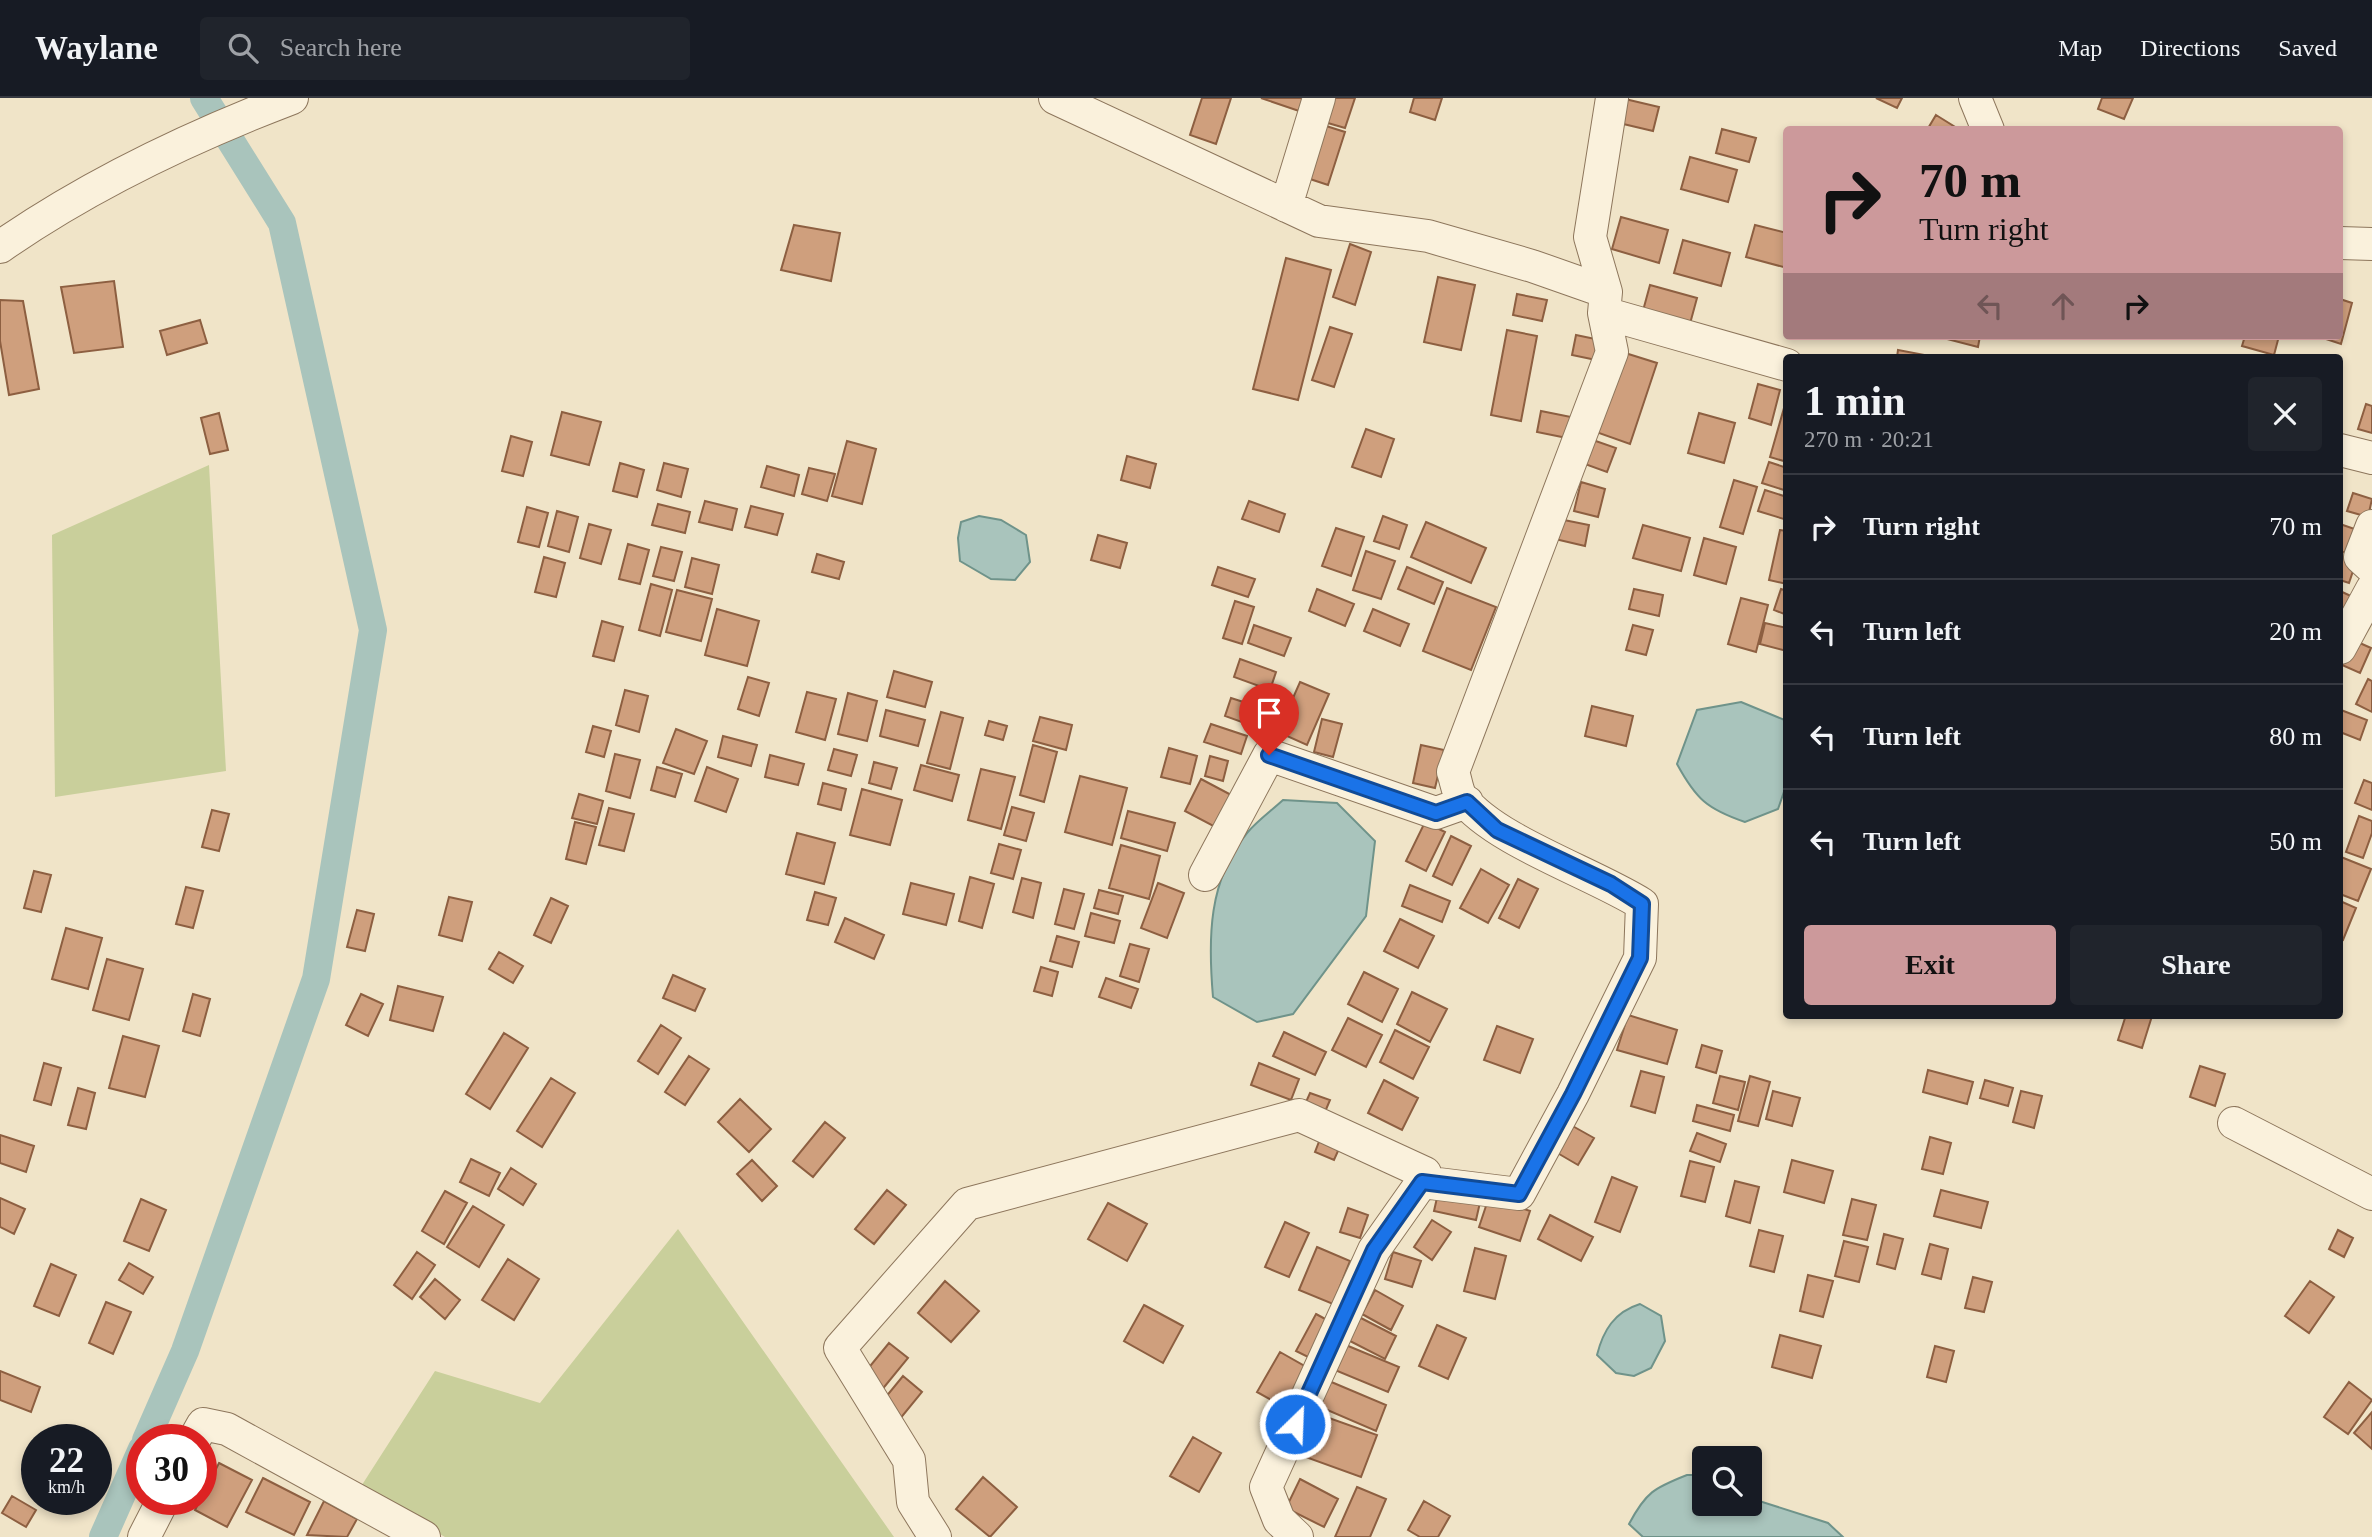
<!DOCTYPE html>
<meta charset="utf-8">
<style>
body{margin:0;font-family:Georgia,serif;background:#20242c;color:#f1f3f6;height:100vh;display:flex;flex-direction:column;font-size:26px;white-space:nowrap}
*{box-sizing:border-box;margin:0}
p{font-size:23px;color:#9ea1a6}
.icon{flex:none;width:38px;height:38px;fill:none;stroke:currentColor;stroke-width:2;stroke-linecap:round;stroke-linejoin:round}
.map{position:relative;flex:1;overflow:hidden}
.side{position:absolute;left:1783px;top:256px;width:560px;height:665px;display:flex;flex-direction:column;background:#171b24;border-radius:7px;box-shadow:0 4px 10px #0003}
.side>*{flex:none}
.hud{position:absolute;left:1783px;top:28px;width:560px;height:214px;border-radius:7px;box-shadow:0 4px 10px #0003;background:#cc999b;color:#111;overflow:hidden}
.controls{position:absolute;left:1692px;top:1348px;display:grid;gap:14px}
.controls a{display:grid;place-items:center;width:70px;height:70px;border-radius:7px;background:#171b24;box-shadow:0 4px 10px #0003;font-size:35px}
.speed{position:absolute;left:21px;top:1326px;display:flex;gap:14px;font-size:35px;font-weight:700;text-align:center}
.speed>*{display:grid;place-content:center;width:91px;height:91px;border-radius:50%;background:#171b24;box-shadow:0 4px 10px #0003;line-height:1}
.speed small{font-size:18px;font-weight:400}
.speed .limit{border:10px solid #d22;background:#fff;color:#111}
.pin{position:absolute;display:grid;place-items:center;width:60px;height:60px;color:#fff;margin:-72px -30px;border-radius:50% 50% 50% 0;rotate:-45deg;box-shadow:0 0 7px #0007}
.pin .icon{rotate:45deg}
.me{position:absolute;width:77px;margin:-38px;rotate:24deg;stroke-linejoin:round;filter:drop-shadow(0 0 5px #0008)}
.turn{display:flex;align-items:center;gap:24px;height:147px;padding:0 21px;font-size:32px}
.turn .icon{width:91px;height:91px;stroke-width:2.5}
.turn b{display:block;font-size:49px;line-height:60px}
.lanes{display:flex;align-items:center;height:66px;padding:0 21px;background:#0003;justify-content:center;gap:35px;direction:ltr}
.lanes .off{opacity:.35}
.round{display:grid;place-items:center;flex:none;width:74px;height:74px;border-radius:7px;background:#20242c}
.headline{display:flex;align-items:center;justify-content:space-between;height:119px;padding:0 21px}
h1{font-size:42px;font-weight:800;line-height:52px}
.action{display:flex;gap:14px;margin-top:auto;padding:14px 21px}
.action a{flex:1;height:80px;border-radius:7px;background:#cc999b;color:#111;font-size:28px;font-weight:800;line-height:80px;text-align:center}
.action a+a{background:#20242c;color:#f1f3f6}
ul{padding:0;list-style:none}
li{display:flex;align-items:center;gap:21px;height:105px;padding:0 21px;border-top:2px solid #363941}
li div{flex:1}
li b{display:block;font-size:26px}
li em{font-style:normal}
header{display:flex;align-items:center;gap:42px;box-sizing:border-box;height:98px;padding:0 35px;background:#171b24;border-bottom:2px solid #363941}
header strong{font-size:33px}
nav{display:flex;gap:38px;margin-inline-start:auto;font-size:24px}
.search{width:490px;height:63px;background:#20242c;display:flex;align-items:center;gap:18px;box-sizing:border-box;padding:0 24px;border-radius:7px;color:#9ea1a6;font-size:26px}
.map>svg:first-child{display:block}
</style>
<header>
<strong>Waylane</strong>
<div class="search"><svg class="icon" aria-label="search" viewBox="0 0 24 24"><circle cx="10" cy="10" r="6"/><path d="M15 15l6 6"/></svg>Search here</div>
<nav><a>Map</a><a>Directions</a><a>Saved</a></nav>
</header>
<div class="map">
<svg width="2372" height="1439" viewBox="0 0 2372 1439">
<rect width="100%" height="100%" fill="#f0e4c8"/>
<!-- green -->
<path fill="#c9cf9b" d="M209 367 226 673 55 699 52 437Z
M678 1131 894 1439H445L360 1390 435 1273 540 1305Z"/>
<!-- water -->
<path fill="#a9c4bc" stroke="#6f938a" stroke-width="2" d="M979 418 1001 422 1026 437 1030 464 1015 482 991 481 960 463 958 440 961 424Z
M1741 604 1787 623V685L1778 711 1745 724C1707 711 1696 701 1677 666L1697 612Z
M1283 702 1337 705 1375 743 1366 818 1293 916 1257 924 1213 899C1208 841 1208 782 1247 735 1257 723 1271 713 1283 702Z
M1640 1206 1661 1218 1665 1243 1651 1270 1634 1278 1616 1275 1597 1257C1603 1233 1614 1214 1640 1206Z
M1687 1377H1704V1405H1750V1400L1828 1425 1843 1439H1643L1629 1426C1646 1394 1654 1390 1687 1377Z"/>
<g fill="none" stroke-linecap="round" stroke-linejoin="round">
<!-- canal -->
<path stroke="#a9c4bc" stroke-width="28" d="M146 1342 185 1253 316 881 373 532 282 125 204 0
M103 1439 142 1351"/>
</g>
<!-- building -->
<path fill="#cf9f7d" stroke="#8d5f41" stroke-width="2" d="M1202 0H1231L1216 46 1190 37Z
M1261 0H1304L1299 13Z
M1328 0H1355L1345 30 1321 23Z
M1414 0H1442L1435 22 1410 14Z
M1876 0H1902L1897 10Z
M2102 0H2133L2124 21 2098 11Z
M1625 1 1659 9 1653 33 1619 25Z
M1936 17 1960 32H1927Z
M1323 27 1345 34 1328 87 1307 80Z
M1722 31 1756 40 1749 64 1716 55Z
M1690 59 1737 72 1728 104 1681 91Z
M1621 119 1668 132 1659 165 1612 151Z
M794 127 840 135 831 183 781 172Z
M1755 127 1787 135V170L1746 159Z
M1683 142 1730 155 1721 188 1674 175Z
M1350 146 1371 154 1355 207 1333 199Z
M1286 160 1331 172 1298 302 1253 291Z
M1438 179 1475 187 1461 252 1424 244Z
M114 183 123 249 74 255 61 189Z
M1650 187 1697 200 1688 233 1641 220Z
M1517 196 1547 202 1542 223 1513 217Z
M2340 201 2352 205 2341 246 2320 239 2340 238Z
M0 202 23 203 39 291 9 297 0 243Z
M200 222 207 245 167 257 160 233Z
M1330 229 1352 236 1334 289 1312 282Z
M1507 232 1537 238 1521 323 1491 317Z
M1576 237 1605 243 1601 263 1572 257Z
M1947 238H1980L1978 249 1947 241Z
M2245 238H2279L2274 257 2242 248Z
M1898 252 1930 258V259H1897Z
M1622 254 1657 265 1630 346 1596 334Z
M1758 286 1780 292 1771 327 1749 320Z
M1786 303H1787V364L1770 359Z
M2366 306 2372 308V335L2358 331Z
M1541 313 1571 319 1567 340 1537 334Z
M562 314 601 324 589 367 551 357Z
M219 315 228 352 210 356 201 320Z
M1699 315 1735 325 1724 365 1688 355Z
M1366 331 1394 341 1381 379 1352 369Z
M511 338 532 344 523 378 502 373Z
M1590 341 1616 350 1607 374 1582 365Z
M847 343 876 351 862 406 832 398Z
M1127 358 1156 366 1150 390 1121 382Z
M1769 364 1787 370V393L1762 385Z
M620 365 644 372 637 399 613 393Z
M664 365 688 371 681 399 657 392Z
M767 368 799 377 794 398 761 389Z
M809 370 835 376 827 403 802 396Z
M1734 382 1757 389 1743 436 1720 429Z
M1581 384 1605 391 1598 419 1574 413Z
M1765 392 1787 399V422L1758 413Z
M2353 395 2372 401 2368 419 2347 413Z
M705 403 737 411 732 432 699 424Z
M1249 403 1285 416 1279 434 1242 421Z
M658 406 690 414 685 435 652 427Z
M751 408 783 416 777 437 745 429Z
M527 409 548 415 539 449 518 444Z
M557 413 578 419 569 454 548 448Z
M1383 418 1407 427 1399 451 1374 443Z
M1559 421 1589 427 1585 448 1555 441Z
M1426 424 1486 450 1471 485 1411 459Z
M589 426 611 432 601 466 580 460Z
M2340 426 2372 437 2364 461 2340 453Z
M1643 427 1690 440 1681 473 1633 460Z
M1336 430 1364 439 1351 478 1322 468Z
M1780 432 1787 433V486L1769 482Z
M1098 437 1127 445 1120 470 1091 462Z
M1704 440 1736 449 1726 486 1694 477Z
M628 446 649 452 640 486 619 481Z
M661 449 682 454 674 483 653 478Z
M1366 453 1395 463 1381 501 1353 492Z
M817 456 844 464 839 481 812 474Z
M2340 458 2356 464 2349 485 2340 482Z
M544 459 565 465 556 499 535 494Z
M692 460 719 467 712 496 685 489Z
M1218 469 1255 481 1248 499 1212 487Z
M1407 469 1443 484 1434 506 1398 491Z
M651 486 672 492 660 538 639 532Z
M1447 490 1496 509 1471 572 1423 553Z
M1317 491 1354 506 1345 528 1309 513Z
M1634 491 1663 497 1659 518 1629 511Z
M1781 491 1787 493V517L1774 512Z
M677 492 712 501 701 543 666 534Z
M2340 493 2353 499 2340 522Z
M1741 500 1768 507 1756 554 1728 546Z
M1235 503 1254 509 1242 546 1223 540Z
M717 511 759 523 747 568 705 557Z
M1373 511 1409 526 1400 548 1364 533Z
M602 523 623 529 614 563 593 558Z
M1765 525 1787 530V553L1760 546Z
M1254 527 1291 540 1284 558 1248 545Z
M1633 527 1653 532 1646 557 1626 552Z
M2353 542 2371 550 2360 575 2342 567Z
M1240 561 1276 574 1270 592 1234 579Z
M894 573 932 584 925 609 887 599Z
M748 579 769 585 759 618 738 611Z
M2368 581 2372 583V614L2356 606Z
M1300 584 1329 596 1307 647 1278 634Z
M625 592 648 598 639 634 616 627Z
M807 594 836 601 825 642 796 634Z
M848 595 877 603 867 643 838 636Z
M1231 600 1268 612 1261 631 1225 618Z
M1592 608 1633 618 1626 648 1585 638Z
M886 612 925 622 918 648 880 638Z
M2341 612 2367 622 2360 642 2340 634Z
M941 614 963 620 950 671 927 665Z
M1040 619 1072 627 1066 652 1033 643Z
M1322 621 1342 626 1333 659 1314 654Z
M989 623 1007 628 1003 642 985 637Z
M1211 626 1247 638 1241 656 1204 644Z
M593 628 611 633 604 659 586 654Z
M676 631 707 643 694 676 663 665Z
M723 638 757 647 751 668 718 659Z
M1033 647 1057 654 1044 704 1020 697Z
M1421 647 1444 652 1435 690 1413 685Z
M1169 650 1197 658 1190 686 1161 679Z
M834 651 857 657 851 678 828 672Z
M615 656 640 662 630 700 606 693Z
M770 657 804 666 798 687 765 679Z
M1210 658 1228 663 1223 683 1205 678Z
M874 664 897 670 891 691 869 685Z
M921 667 959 677 952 703 914 692Z
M657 669 682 676 675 699 651 692Z
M707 669 738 681 726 714 695 703Z
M981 671 1015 679 1001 731 968 722Z
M1080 678 1127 690 1112 747 1065 734Z
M1201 681 1235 699 1219 731 1185 713Z
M2364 682 2372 685V712L2355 705Z
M823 685 846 691 841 712 818 706Z
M862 691 902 702 890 747 850 737Z
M579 696 603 703 597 726 572 720Z
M1012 709 1034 715 1026 743 1004 737Z
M609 710 634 716 624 753 599 747Z
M212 712 229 716 219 753 202 749Z
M1128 713 1175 725 1167 753 1121 740Z
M2359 718 2372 723V735L2363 760 2346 754Z
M575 724 596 729 586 766 566 761Z
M1425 724 1445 734 1426 773 1406 763Z
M797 735 835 745 824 786 786 776Z
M1451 738 1471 748 1452 787 1433 778Z
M999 746 1021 752 1013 781 991 775Z
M1121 747 1160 758 1149 801 1109 790Z
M2341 759 2371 771 2358 803 2340 796Z
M1481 771 1509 787 1488 825 1460 810Z
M34 773 51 777 41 814 24 810Z
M970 779 994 786 982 830 959 823Z
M1022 780 1041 785 1033 820 1013 814Z
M1518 781 1538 791 1519 830 1499 820Z
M911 785 954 796 946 827 903 816Z
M1158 785 1184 795 1167 840 1141 830Z
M1410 787 1450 803 1442 824 1402 808Z
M186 789 203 793 193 830 176 826Z
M1064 791 1084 796 1074 831 1055 826Z
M1099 792 1123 798 1118 816 1094 810Z
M815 794 836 800 828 827 807 822Z
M449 799 472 804 462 843 439 837Z
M551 800 568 808 551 845 534 837Z
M2340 803 2356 810 2343 842 2340 841Z
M357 812 374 816 365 853 347 849Z
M1091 815 1120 823 1114 845 1085 838Z
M845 820 884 837 874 861 835 844Z
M1400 821 1434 838 1418 870 1384 853Z
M66 830 102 840 88 891 52 881Z
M1057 838 1079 844 1072 869 1050 863Z
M1130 846 1149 851 1139 884 1120 878Z
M499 854 523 868 513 885 489 871Z
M107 861 143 871 129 922 93 912Z
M1041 869 1058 874 1052 898 1034 893Z
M1364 874 1398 891 1382 924 1348 906Z
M673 877 705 891 695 913 663 900Z
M1106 880 1138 891 1131 910 1099 899Z
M398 888 443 899 433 933 390 922Z
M1412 894 1447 911 1430 944 1397 926Z
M193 896 210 901 200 938 183 933Z
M361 896 383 906 368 938 346 927Z
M1628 917 1677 932 1667 966 1617 952Z
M2126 917 2152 918 2142 950 2118 942Z
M1348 920 1382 937 1366 969 1332 952Z
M661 927 681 940 658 976 638 963Z
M1497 928 1533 941 1520 975 1484 962Z
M1395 932 1429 949 1413 981 1380 964Z
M1284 934 1326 954 1315 977 1273 958Z
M504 935 528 950 490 1011 466 996Z
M123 938 159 948 145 999 109 990Z
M1702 947 1722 953 1716 975 1696 969Z
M689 958 709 971 685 1007 665 994Z
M44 965 61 970 51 1007 34 1002Z
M1259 965 1299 981 1291 1002 1251 987Z
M2200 968 2225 976 2215 1008 2190 999Z
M1928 972 1973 984 1967 1006 1923 994Z
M1641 973 1664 979 1655 1015 1631 1008Z
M1720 978 1745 984 1738 1012 1713 1005Z
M1750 978 1770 984 1758 1028 1738 1023Z
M551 980 575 995 542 1049 517 1033Z
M1384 982 1418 1000 1402 1032 1368 1015Z
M1985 982 2013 990 2008 1008 1980 1000Z
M78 990 95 995 86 1031 68 1027Z
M1773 993 1800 1000 1792 1028 1766 1021Z
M2021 993 2042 998 2034 1030 2013 1024Z
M1310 995 1330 1002 1322 1021 1302 1013Z
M740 1001 771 1031 749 1054 718 1024Z
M1697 1007 1734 1017 1730 1033 1693 1023Z
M825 1024 845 1040 813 1079 793 1063Z
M1569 1026 1594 1040 1578 1067 1554 1053Z
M1697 1035 1726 1046 1720 1064 1690 1053Z
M1322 1036 1342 1044 1334 1062 1315 1054Z
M0 1037 34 1048 26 1074 0 1065Z
M1930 1039 1951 1045 1943 1076 1922 1071Z
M471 1061 500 1075 489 1098 460 1084Z
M752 1062 777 1088 762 1103 737 1076Z
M1792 1062 1833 1073 1824 1105 1784 1094Z
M1690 1063 1714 1069 1705 1104 1681 1098Z
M511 1070 536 1086 523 1107 498 1091Z
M1612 1079 1637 1089 1620 1134 1595 1124Z
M1735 1083 1759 1089 1750 1125 1726 1118Z
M1439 1091 1481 1100 1476 1122 1434 1113Z
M887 1092 906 1107 874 1146 855 1131Z
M1941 1092 1988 1104 1981 1130 1934 1118Z
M445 1093 467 1105 444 1146 422 1133Z
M1489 1099 1530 1113 1520 1143 1479 1129Z
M0 1100 25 1111 14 1136 0 1129Z
M141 1101 166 1112 149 1153 124 1143Z
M1852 1101 1876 1107 1867 1142 1843 1137Z
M1108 1105 1147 1126 1127 1163 1088 1141Z
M473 1108 504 1127 479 1169 447 1149Z
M1348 1110 1368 1117 1360 1140 1340 1134Z
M1550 1117 1593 1139 1581 1163 1538 1141Z
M1432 1122 1451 1134 1432 1162 1414 1149Z
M1285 1124 1309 1135 1289 1179 1265 1169Z
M1759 1132 1783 1138 1774 1174 1750 1168Z
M2338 1132 2353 1140 2344 1159 2329 1151Z
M1884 1136 1903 1141 1895 1171 1877 1166Z
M1844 1143 1868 1149 1859 1184 1835 1178Z
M1930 1146 1948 1151 1941 1181 1922 1176Z
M1317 1149 1350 1163 1333 1206 1299 1192Z
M1475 1150 1506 1158 1495 1201 1464 1193Z
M417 1154 435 1167 412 1201 394 1187Z
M1393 1154 1421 1163 1412 1189 1385 1181Z
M508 1161 539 1181 514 1222 482 1202Z
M129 1165 153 1179 143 1196 119 1182Z
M51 1166 76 1177 59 1218 34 1208Z
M1808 1177 1833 1183 1823 1219 1800 1213Z
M1973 1179 1992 1184 1984 1214 1965 1210Z
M435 1181 460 1202 445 1221 420 1199Z
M945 1183 979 1213 951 1244 918 1215Z
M2310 1183 2334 1199 2309 1235 2285 1218Z
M1375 1192 1403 1208 1391 1232 1362 1216Z
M106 1204 131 1214 113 1256 89 1245Z
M1144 1207 1183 1228 1163 1265 1124 1243Z
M1316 1216 1329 1223 1310 1260 1296 1253Z
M1357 1218 1396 1238 1385 1261 1346 1241Z
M1437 1227 1466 1240 1448 1281 1419 1268Z
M1780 1237 1821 1248 1812 1280 1772 1269Z
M889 1245 908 1260 876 1299 857 1284Z
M1341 1245 1399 1269 1388 1294 1330 1270Z
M1935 1248 1954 1253 1946 1284 1927 1279Z
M1280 1254 1308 1270 1286 1310 1257 1294Z
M0 1273 40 1289 31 1314 0 1302Z
M903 1278 922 1294 890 1333 871 1317Z
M1329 1283 1386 1307 1376 1333 1318 1308Z
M2349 1284 2372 1302 2348 1336 2324 1319Z
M2372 1314V1351L2354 1335Z
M1315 1315 1377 1337 1361 1379 1300 1357Z
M1193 1339 1221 1355 1199 1394 1170 1378Z
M219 1365 252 1382 227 1429 195 1412Z
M983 1379 1017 1409 990 1439 956 1411Z
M263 1380 310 1404 294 1437 246 1414Z
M1300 1381 1338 1401 1324 1429 1286 1410Z
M1357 1389 1386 1401 1370 1439H1335Z
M12 1398 36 1412 26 1429 2 1415Z
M324 1403 357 1421 347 1439 307 1437Z
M1424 1403 1450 1418 1438 1439H1420L1408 1432Z"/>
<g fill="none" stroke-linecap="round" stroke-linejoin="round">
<!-- minor casing -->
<g stroke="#8d765c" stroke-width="34">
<path id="minor" d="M1055 0 1319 123 1428 138 1532 168 1606 194
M1975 0 1988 32
M1286 108 1319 0
M2340 145 2372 146
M0 149C89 87 190 39 292 0
M1604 215 1787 267
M2340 352 2372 360
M2372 428 2360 459 2372 470
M2340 550 2372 491
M1205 777 1269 657 1436 715 1467 704
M2234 1025 2372 1096
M194 1342 203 1326 227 1331 424 1439
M144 1439 163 1402
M935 1439 913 1404 909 1362 840 1250 967 1106 1299 1017 1425 1075
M1297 1439 1279 1422 1266 1389 1374 1152 1422 1084 1519 1096 1573 996 1640 860 1642 806C1593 775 1495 743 1462 700 1457 694 1456 682 1453 674L1612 254 1604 215 1606 194 1590 139 1612 0"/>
</g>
<!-- minor -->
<use href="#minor" stroke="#faf1dc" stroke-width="32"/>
</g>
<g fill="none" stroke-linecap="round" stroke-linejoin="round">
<!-- route casing -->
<g stroke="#114b97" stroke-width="18">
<path id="route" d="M1269 657 1436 715 1467 704 1497 732 1611 786 1642 806 1640 860 1573 996 1519 1096 1422 1084 1374 1152 1295 1326"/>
</g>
<!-- route -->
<use href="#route" stroke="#1a73e8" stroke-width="12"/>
</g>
</svg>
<div class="controls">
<a><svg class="icon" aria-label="search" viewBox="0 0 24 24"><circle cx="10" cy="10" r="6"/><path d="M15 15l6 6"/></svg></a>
</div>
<div class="speed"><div>22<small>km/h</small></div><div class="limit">30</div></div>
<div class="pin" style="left:1269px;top:657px;background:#d93025"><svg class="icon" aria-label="arrive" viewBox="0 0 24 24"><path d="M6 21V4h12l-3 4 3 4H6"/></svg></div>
<svg class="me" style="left:1295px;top:1326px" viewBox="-20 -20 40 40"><circle r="17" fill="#1a73e8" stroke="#fff" stroke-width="3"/><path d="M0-11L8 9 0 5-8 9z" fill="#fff"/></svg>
<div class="hud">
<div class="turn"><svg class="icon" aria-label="right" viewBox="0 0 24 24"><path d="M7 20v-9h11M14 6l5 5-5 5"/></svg><div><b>70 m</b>Turn right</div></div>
<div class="lanes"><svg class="icon off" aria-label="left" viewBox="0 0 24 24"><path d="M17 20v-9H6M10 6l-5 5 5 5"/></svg><svg class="icon off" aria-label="ahead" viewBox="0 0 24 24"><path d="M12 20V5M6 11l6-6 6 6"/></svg><svg class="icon" aria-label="right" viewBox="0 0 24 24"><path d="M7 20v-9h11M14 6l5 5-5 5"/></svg></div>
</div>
<section class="side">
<div class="headline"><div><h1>1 min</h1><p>270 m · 20:21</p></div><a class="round"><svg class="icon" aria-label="close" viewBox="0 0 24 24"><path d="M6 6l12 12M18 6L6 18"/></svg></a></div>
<ul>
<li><svg class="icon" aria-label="right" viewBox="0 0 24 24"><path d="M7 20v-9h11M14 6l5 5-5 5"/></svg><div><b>Turn right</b></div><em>70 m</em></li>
<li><svg class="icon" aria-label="left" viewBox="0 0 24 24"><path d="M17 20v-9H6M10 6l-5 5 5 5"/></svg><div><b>Turn left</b></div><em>20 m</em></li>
<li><svg class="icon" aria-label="left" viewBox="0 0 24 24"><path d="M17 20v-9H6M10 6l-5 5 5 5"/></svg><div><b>Turn left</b></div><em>80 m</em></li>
<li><svg class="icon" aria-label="left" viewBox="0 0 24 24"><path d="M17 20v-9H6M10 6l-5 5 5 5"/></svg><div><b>Turn left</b></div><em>50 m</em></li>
</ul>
<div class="action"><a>Exit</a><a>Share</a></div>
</section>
</div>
